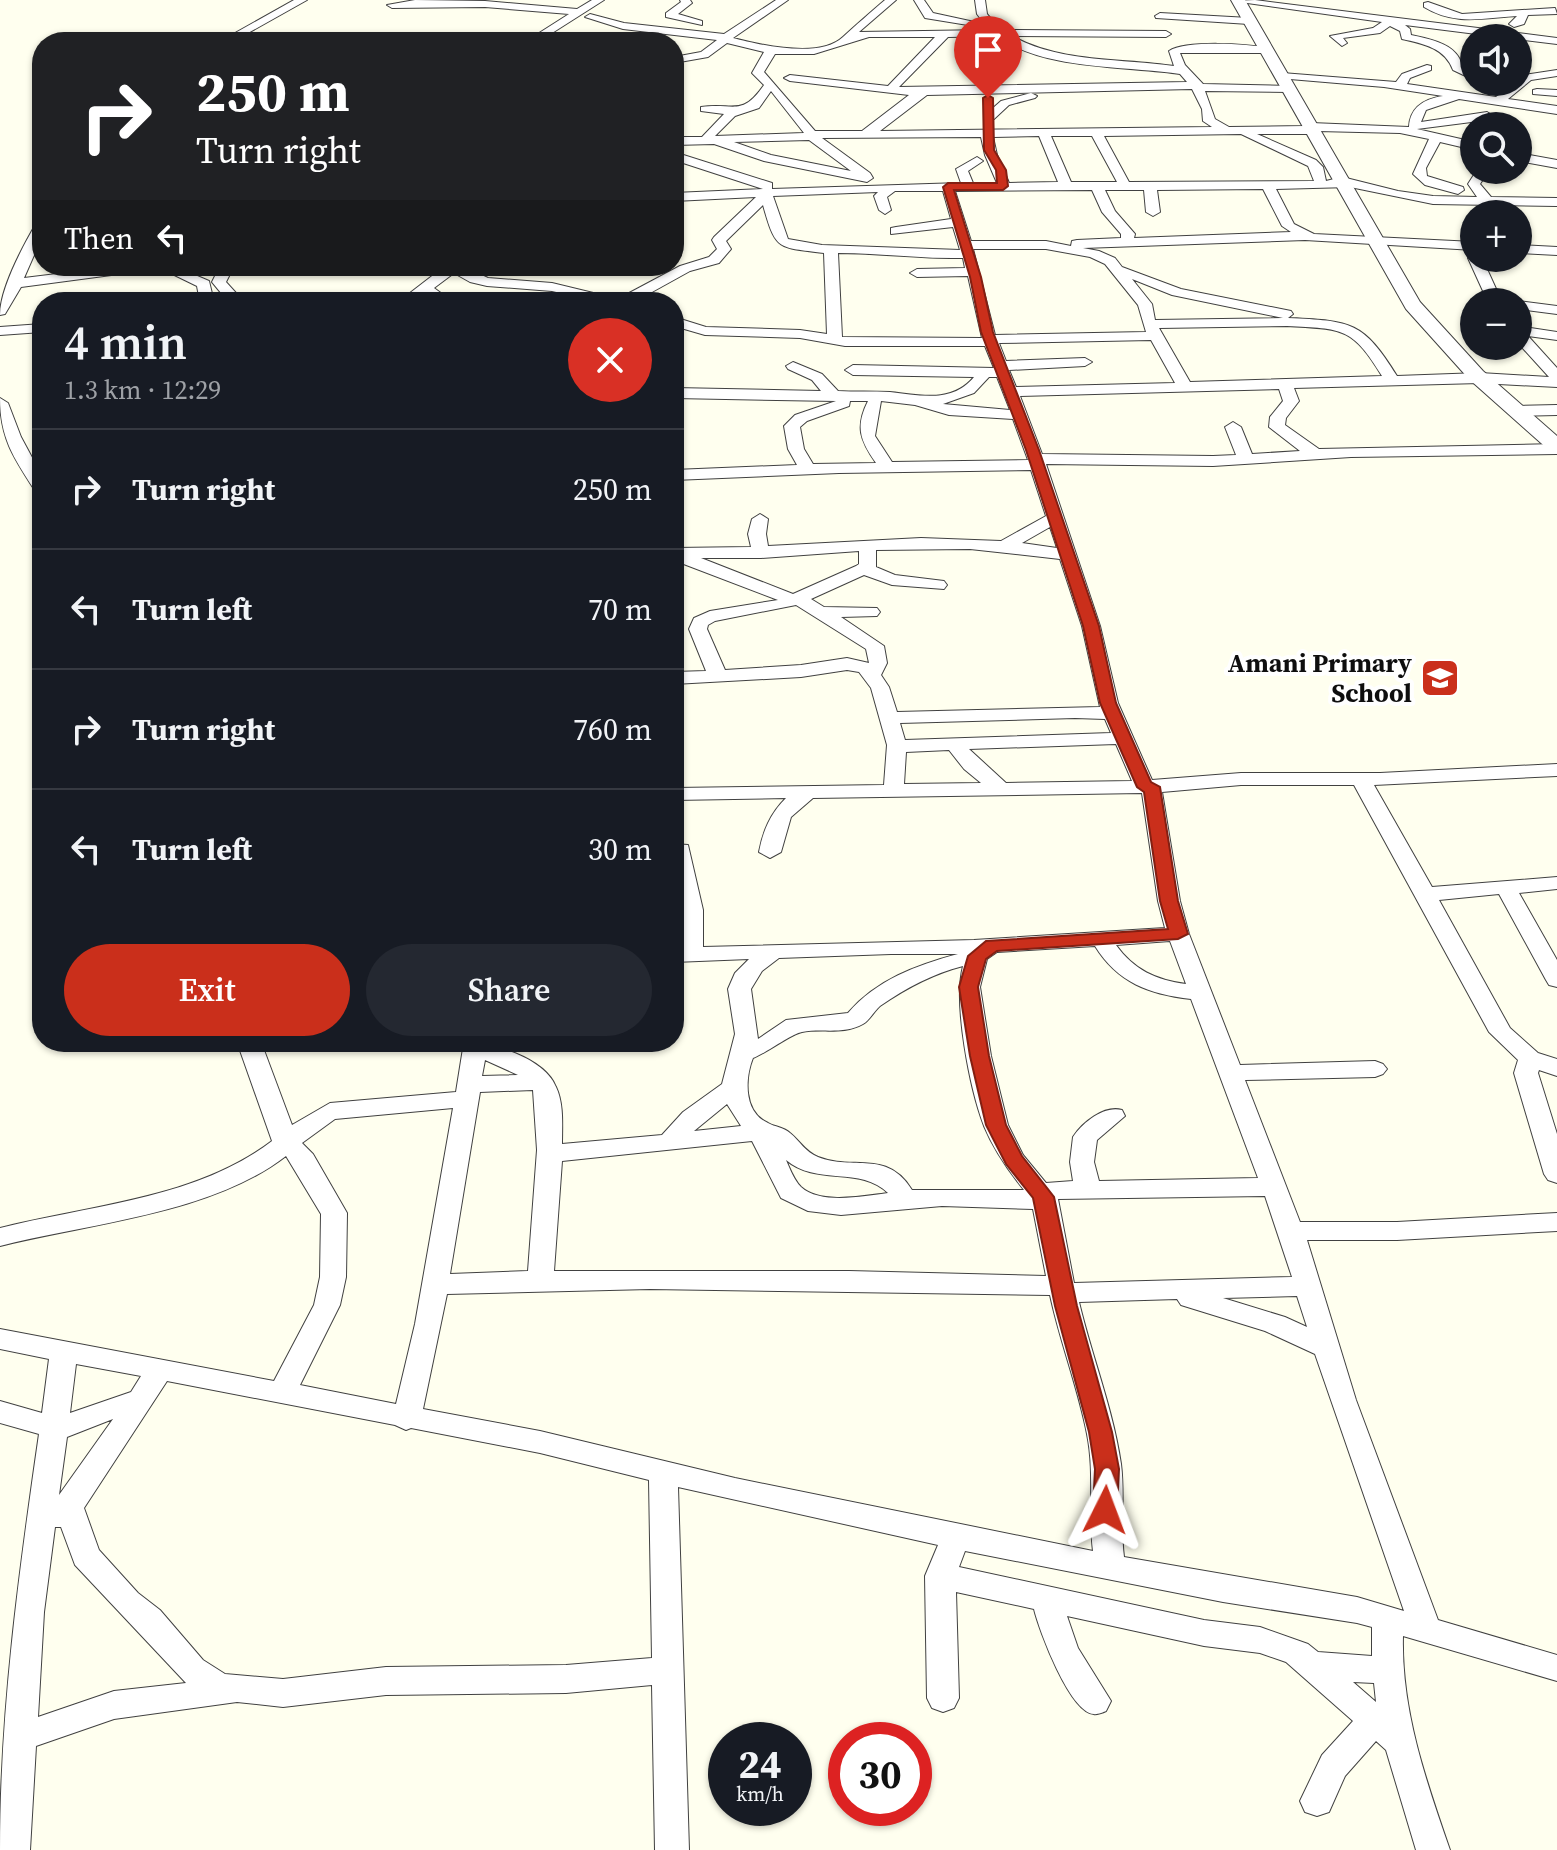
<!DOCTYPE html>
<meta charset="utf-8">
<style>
body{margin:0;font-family:"Source Serif 4",serif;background:#242831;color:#f1f3f6;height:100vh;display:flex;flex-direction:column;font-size:30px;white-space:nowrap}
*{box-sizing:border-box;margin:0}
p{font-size:26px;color:#9ea1a6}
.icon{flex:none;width:44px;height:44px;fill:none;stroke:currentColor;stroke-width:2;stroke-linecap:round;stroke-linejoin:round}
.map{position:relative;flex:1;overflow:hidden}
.panel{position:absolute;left:32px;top:292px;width:652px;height:760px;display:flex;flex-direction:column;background:#171b24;border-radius:32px;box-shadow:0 2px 6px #0004}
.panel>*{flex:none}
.banner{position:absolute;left:32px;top:32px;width:652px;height:244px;border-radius:32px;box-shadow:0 2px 6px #0004;background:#202124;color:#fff;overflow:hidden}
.tools{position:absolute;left:1460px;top:24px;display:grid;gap:16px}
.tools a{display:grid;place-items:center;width:72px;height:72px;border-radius:50%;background:#171b24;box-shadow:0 2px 6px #0004;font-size:40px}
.speed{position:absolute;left:708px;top:1722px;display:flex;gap:16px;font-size:40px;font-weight:700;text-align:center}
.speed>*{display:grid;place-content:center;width:104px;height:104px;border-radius:50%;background:#171b24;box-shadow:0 2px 6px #0004;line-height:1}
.speed small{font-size:20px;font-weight:400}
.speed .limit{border:12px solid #d22;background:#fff;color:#111}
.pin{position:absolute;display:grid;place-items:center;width:68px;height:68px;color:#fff;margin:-82px -34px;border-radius:50% 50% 50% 0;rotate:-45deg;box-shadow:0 0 8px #0007}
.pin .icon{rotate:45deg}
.me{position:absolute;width:88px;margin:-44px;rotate:3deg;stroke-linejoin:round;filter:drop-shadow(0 0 6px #0008)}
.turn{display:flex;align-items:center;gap:28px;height:168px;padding:0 32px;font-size:36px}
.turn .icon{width:104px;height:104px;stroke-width:2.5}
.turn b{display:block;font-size:56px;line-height:68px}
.then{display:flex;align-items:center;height:76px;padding:0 32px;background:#0003;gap:16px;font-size:30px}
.round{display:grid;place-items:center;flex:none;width:84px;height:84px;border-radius:42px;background:#242831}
.headline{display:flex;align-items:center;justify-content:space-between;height:136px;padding:0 32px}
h1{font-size:48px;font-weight:600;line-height:60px}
.cta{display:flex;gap:16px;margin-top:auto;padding:16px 32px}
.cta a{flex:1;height:92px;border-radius:48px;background:#ca2f1b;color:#fff;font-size:32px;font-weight:600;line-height:92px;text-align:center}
.cta a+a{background:#242831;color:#f1f3f6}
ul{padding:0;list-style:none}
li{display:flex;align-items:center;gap:24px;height:120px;padding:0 32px;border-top:2px solid #363941}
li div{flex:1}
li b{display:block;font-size:30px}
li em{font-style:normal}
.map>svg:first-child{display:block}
</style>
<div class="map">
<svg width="1557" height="1850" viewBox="0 0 1557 1850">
<rect width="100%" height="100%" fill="#ffffef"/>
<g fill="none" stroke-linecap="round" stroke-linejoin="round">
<!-- minor casing -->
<g stroke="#414141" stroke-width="2">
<path id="minor" d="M294 0H307L232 42H219Z
M415 0 485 1 577 9 592 0H604L538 42H525L569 14 485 7 392 8 387 5Z
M680 0H690L692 3 678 14 702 21V25L666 17V13L681 2Z
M776 0H788L733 38C760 45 820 59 843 37 855 26 871 12 885 0H896L859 32 989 30 977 14 975 0H985L987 14 1000 30 1166 31 1171 34 1166 37 1012 36C1060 63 1121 58 1174 66L1169 51C1187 40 1247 44 1270 48V52L1266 53H1180L1185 65 1203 84 1290 86 1296 89 1290 92 1205 91 1215 119 1229 127 1305 126 1311 123 1409 127C1410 107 1424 99 1443 96L1384 87 1278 78V74L1282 73 1396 82 1402 74 1427 65 1431 66V70L1410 78 1407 84 1496 97 1524 75 1557 70V76L1531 80 1508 99 1557 106V114L1459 99 1426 110 1421 122 1487 112 1493 116 1487 120 1417 129 1474 142V150L1440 142 1426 168 1427 176 1463 187 1464 190 1458 194 1425 185 1413 174 1429 139 1400 133 1318 131 1313 134H1257L1316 160 1323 167 1326 181 1342 177 1398 191 1433 196 1477 197 1468 184 1477 170H1489L1480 184 1491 197 1557 198V206L1433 204 1350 187 1276 189 1294 224 1314 234 1474 242V250L1305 240 1083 248 1099 251 1115 258 1122 267 1181 289 1291 311 1293 314 1288 318C1351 321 1363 321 1397 376L1480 373 1549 377 1518 343V326L1557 332V340L1528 336 1557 368V387L1480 383 1294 388 1299 401 1286 418 1285 425 1319 449 1557 444V454L1351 457 1213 466 1046 464 1100 626 1118 703 1152 780 1241 773H1380L1557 764V776L1374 785 1432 887 1557 877V889L1519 893 1557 960V987L1549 985 1546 980 1499 894 1439 900 1510 1028 1538 1053 1557 1059V1076L1539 1070 1538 1073 1557 1134V1183L1548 1180 1544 1174 1514 1073 1518 1060 1489 1032 1354 785H1241L1162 792 1180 901 1189 934 1240 1065 1375 1061 1383 1064 1387 1069 1383 1074 1375 1077 1245 1080 1300 1222H1397L1557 1213V1231L1397 1240H1307L1356 1400 1438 1620 1557 1655V1681L1403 1636C1401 1710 1426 1781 1450 1850H1416L1386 1750 1376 1741 1345 1776 1329 1812 1317 1816 1305 1812 1300 1801 1322 1755 1353 1721 1286 1662 1260 1653 1204 1646 1067 1616 1078 1648 1111 1701 1106 1711C1104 1712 1096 1715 1094 1714 1070 1713 1039 1630 1034 1609L956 1592 959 1698 954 1708 943 1712 932 1708 927 1698 925 1576 938 1545 678 1487 689 1850H655L652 1685 566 1693 386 1695 283 1707 237 1702 114 1719 36 1746 30 1850H0C0 1710 19 1572 39 1434L0 1423V1401L42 1413 49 1359 0 1349V1329L274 1381 314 1305 320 1277 321 1214 286 1156C211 1214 90 1223 0 1246V1228C90 1205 196 1199 272 1141L237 1042H261L292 1125 330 1103 456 1092 464 1042C490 1042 544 1057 556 1087 564 1104 562 1125 562 1144L662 1135 683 1112 722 1084 735 1034 728 989 735 973 749 959 674 962V948H681C681 913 674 880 674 844L688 845 703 910V947L974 940 1165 928 1158 901 1142 793 813 798 791 817 781 852 770 858 759 852C763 831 770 814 786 798L674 800V788L884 785 887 745 871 688 859 672 847 670 801 677 674 684V672L706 671 689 629 694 618 710 611 778 600 681 563 679 558H674V548L751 547 748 534 752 519 760 514 768 519 766 534 768 546 921 538 1001 541 1046 516 1031 470 839 473 674 480V470L797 465 788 449 784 426 795 415 836 401 674 398V388L821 391 812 380 788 369 786 366 793 362 822 374 838 391C855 392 873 391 890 392 919 395 952 404 974 377L853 375 845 370 853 365 994 368 985 346H845L800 338 705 335 674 326V317L706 327 800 330 827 334 824 253C777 247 776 251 763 205L726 241 731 249 719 263 690 271 634 302H599L552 291 487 286 470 282 454 273 434 288 453 302H437L425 295 416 302H236L226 299 212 282 220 266H234L226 282 236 293 248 297 308 293H410L445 266H462L488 278 552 283 618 299 680 266 709 257 717 249 712 240 714 237 756 197 674 201V193L763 189 674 160V152L772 183V189L961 183 956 169 977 157 983 161 968 171 973 183H997L985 155 981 137 822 138 870 173 873 178 867 182 764 161 714 144 674 145V137H702L724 114 701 111V107C734 102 741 118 764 85L752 73 764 52 727 43 708 57 674 63V57L701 52 717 40 623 29 585 17 590 14 624 23 724 34ZM999 36C1039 70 1129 66 1180 74L1187 82 899 87 948 37ZM869 37H935L888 86 790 75 784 78 790 81 909 95 862 131H815L764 72 775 54H814ZM1192 89 1202 109 1203 121 1212 127 880 131 927 95ZM771 91 804 133 715 136 735 116 759 108ZM1241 134 1308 166 1314 181 1129 182 1104 136ZM1039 136 1058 182 1009 183 997 155 993 137ZM1051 136H1092L1117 182H1071ZM809 140 851 171 771 155 734 142ZM1263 189 1282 226 1291 232 1134 238 1135 234 1115 211 1105 190H1144L1146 212 1153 216 1160 212 1157 190ZM1092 190 1102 212 1121 234V238L1077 240 1072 241 1071 246 1046 241H971L955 191ZM895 191H943L951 219 896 227 891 228V234L953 227 960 250 822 245 788 239 773 196 878 192 874 196 879 210 885 214 891 210 887 197ZM973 249H1046L1090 257 1105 264 1138 305 1146 332 995 335ZM838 253C880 253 921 259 963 258L965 268 917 269 910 273 917 277 968 276 982 338 842 337ZM1132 279 1172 295 1283 318 1155 320 1152 304ZM1287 326C1343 329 1352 327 1382 376L1190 382 1159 328ZM1151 340 1175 383 1016 387 1009 370 1085 366 1092 362 1085 358 1006 361 999 343ZM989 377H997L1010 410 943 404 974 393ZM1279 389 1283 401 1270 417 1269 427 1300 451 1252 454 1241 427 1233 422 1225 427 1236 455 1213 456 1042 454 1020 396ZM850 401H868C855 427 860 440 876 463L813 464 804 449 800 427 807 421 849 406ZM881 401 915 405 949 415 1013 419 1028 460 892 462 875 436ZM1050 527 1057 548 1022 543ZM970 549 1060 559 1082 626 1100 707 897 712 889 687 881 675 887 663 884 646 841 617 877 616 880 612 877 608 824 607 811 599 864 575 892 585 944 589 947 585 944 581 895 575 876 567V550ZM859 551V564L856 566 793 594 701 558H761ZM796 605 866 649 869 663 847 658 801 665 725 670 707 629 708 625 715 621ZM1075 718 1105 719 1111 733 905 740 900 723ZM1116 744 1132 781 1006 783 969 749ZM949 750 964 769 981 783 904 784 906 752ZM1170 941 1186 984C1156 980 1134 970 1116 945ZM1095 946C1118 983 1149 994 1191 999L1258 1178 1099 1181 1094 1162 1097 1140 1125 1116 1122 1110C1104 1105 1082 1123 1073 1137L1070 1162 1073 1181 1046 1183 1023 1155 1008 1125 991 1056 980 987 987 959 997 952ZM891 954H958C917 965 876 980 848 1013L786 1020 758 1039 751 989 762 971 779 958ZM963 966C953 1004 970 1089 984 1126 994 1150 1008 1170 1024 1190H912C887 1149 853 1171 818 1157 805 1152 800 1141 790 1133 783 1127 775 1127 768 1123 743 1112 745 1078 753 1058 768 1052 791 1034 802 1032 822 1028 844 1035 863 1024 870 1020 874 1011 880 1006 906 988 932 974 963 966ZM485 1060 518 1075 482 1076ZM533 1090 537 1150 528 1271 450 1274 480 1092ZM727 1104 741 1126 694 1131ZM453 1108 415 1324 396 1404 300 1385 340 1305 346 1277 347 1213 313 1154 302 1143 335 1119ZM752 1141 781 1198 808 1211 841 1215 942 1206 1033 1209 1046 1276 849 1271H554L562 1161ZM786 1160C816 1186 861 1166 888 1193 864 1196 821 1205 801 1187 794 1180 790 1169 786 1160ZM1265 1196 1292 1277 1074 1283 1058 1199ZM650 1289 1050 1295C1060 1342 1078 1387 1087 1434 1095 1473 1088 1512 1093 1551L735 1478 540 1431 423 1409 447 1294ZM1297 1296 1307 1327 1285 1317 1223 1298ZM1177 1299 1181 1305 1265 1331 1315 1354 1404 1611 1357 1597 1124 1557C1120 1526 1125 1495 1121 1464 1113 1409 1092 1357 1079 1302ZM76 1364 141 1376 131 1392 70 1413ZM167 1381 395 1425 406 1430 411 1428 540 1453 649 1480 652 1658 566 1665 386 1667 283 1679 225 1674 203 1660 160 1610 138 1593 99 1550 84 1508ZM113 1419 59 1495 67 1437ZM55 1527H61L75 1565 186 1683 114 1691 38 1717 44 1612ZM965 1551 1223 1602 1357 1623 1372 1627V1656L1318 1652 1308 1644 1260 1627 1204 1620 959 1567ZM1353 1682 1374 1683 1376 1702Z
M914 0H924L933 13 979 23 974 26 925 18Z
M1255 0 1557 38V44L1405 25 1410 29 1411 35C1430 39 1458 44 1462 66L1474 72V80L1453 70C1445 48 1424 44 1402 39L1400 31 1390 26 1380 33 1343 38 1347 43 1342 46 1330 36 1373 28 1382 22 1233 1Z
M1428 2 1462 14 1555 8 1557 14 1528 15 1524 24 1514 27 1509 24 1517 16C1483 18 1455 26 1424 7V3Z
M1160 13 1249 18 1254 21 1249 24 1156 18 1155 16Z
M258 39H359L364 42H253Z
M1537 89 1557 90V96L1533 94V90Z
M1031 93 1037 96 1035 98 1009 105 994 119 984 116 1001 101Z
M1518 153 1557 160V168L1518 161Z
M42 221V237L24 278 122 266H156L149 270 21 287 5 314 0 315C0 289 23 246 37 222Z
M1518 245 1557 247V255L1518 253Z
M1474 254V258H1507L1487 269 1502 302H1488L1468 258Z
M156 266H174L209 281 214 302H200L197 286Z
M1518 301 1557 306V314L1518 309V302H1513Z
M42 324V332L0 335V327Z
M0 398 8 403 21 437 42 476V494L34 489C13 457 0 437 0 398Z
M1557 405V415L1517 416 1509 411 1517 406Z"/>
</g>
<!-- tertiary casing -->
<g stroke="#414141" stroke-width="2">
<path id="tertiary" d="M1231 0H1245L1420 302 1483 371 1557 436V453L1550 451 1469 379 1406 309Z"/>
</g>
<!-- minor -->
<use href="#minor" fill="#fff" fill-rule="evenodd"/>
<!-- tertiary -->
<use href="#tertiary" fill="#fff" fill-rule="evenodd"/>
</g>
<!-- route -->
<path fill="#ca2f1b" stroke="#831f12" stroke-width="2" d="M988 95 993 98 994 150 1006 170 1008 186 1003 190H954L981 277 993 332 1039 450 1099 626 1116 703 1151 782 1160 787 1178 901 1188 934 1178 939 997 951 986 959 978 987 989 1056 1006 1125 1022 1156 1054 1197 1077 1306 1112 1432 1119 1469 1117 1510 1114 1517 1105 1519 1096 1517 1093 1510 1095 1469 1089 1432 1055 1306 1033 1198 1006 1164 986 1125 970 1056 959 987 968 956 986 941 1168 929 1160 901 1144 792 1137 787 1100 703 1083 626 1026 450 981 332 970 277 943 187 948 183H997L996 170 984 150 983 98Z"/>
<!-- icons -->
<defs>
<g id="school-square" transform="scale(2)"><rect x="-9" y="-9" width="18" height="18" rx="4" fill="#ca2f1b" stroke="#fff"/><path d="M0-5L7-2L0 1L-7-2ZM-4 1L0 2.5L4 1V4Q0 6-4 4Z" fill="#fff"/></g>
</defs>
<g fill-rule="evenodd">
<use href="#school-square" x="1440" y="678"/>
</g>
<g text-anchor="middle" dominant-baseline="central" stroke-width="8" stroke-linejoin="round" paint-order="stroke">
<!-- poi labels -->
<g font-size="26" font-weight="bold" fill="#0e0e0e" stroke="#fff" text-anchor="end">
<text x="1412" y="663">Amani Primary<tspan x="1412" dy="30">School</tspan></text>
</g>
</g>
</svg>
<div class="tools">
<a><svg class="icon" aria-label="sound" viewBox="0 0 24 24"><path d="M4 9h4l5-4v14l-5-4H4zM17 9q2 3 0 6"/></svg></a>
<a><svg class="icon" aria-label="search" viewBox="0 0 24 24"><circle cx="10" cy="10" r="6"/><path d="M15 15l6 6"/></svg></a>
<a>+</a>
<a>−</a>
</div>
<div class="speed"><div>24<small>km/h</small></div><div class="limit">30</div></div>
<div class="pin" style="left:988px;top:98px;background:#d93025"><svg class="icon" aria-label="arrive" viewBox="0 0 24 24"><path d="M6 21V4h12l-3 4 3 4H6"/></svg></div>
<svg class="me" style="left:1105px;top:1510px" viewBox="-20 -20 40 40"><path d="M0-17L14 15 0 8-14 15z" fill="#ca2f1b" stroke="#fff" stroke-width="4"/></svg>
<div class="banner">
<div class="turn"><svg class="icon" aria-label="right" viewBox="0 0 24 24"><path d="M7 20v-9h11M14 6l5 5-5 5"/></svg><div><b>250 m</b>Turn right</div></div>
<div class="then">Then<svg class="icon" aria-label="left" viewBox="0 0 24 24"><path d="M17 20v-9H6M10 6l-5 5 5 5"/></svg></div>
</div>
<section class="panel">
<div class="headline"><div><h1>4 min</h1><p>1.3 km · 12:29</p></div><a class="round" style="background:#d93025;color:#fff"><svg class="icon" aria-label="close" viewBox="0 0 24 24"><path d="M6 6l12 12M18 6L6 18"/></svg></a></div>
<ul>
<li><svg class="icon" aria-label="right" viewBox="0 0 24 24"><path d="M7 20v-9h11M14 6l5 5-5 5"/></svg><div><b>Turn right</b></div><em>250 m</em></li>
<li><svg class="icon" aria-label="left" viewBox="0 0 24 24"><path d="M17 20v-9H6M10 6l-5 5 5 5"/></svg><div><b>Turn left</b></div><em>70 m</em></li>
<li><svg class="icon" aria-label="right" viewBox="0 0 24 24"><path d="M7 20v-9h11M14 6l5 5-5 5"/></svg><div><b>Turn right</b></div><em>760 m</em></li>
<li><svg class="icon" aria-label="left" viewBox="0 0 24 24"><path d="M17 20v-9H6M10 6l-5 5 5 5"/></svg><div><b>Turn left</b></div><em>30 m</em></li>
</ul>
<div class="cta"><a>Exit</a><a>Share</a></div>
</section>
</div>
